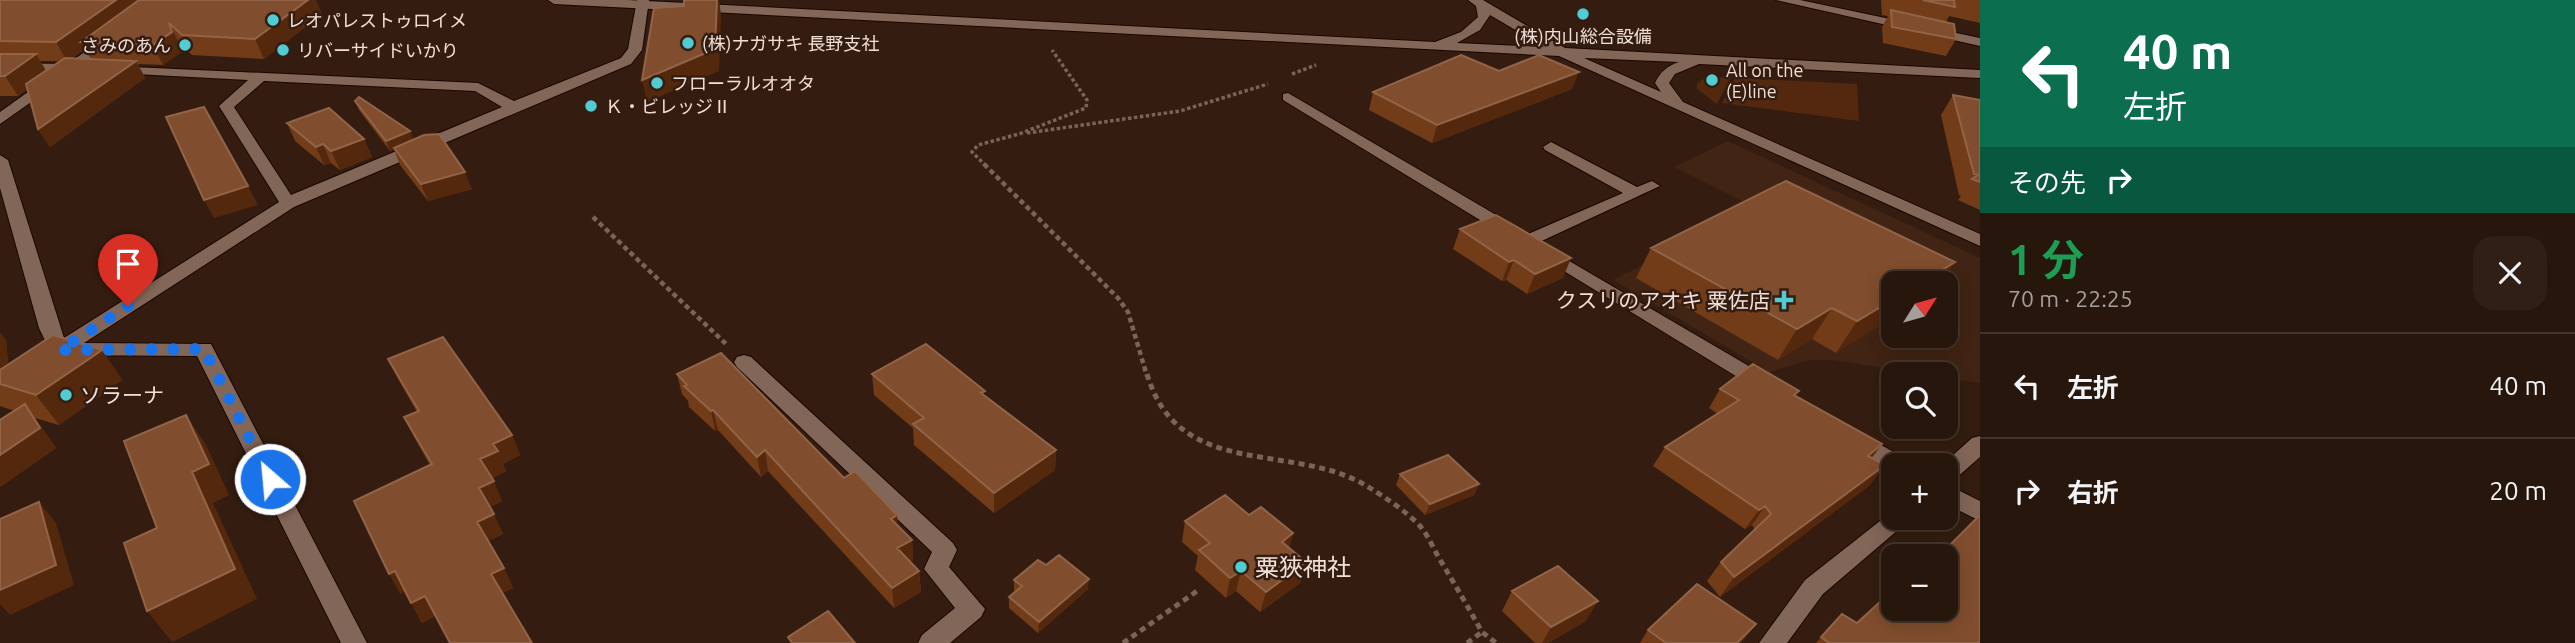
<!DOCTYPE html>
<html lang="ja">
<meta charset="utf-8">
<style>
body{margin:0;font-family:Ubuntu,"Noto Sans JP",sans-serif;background:#2f1f15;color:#f1f3f6;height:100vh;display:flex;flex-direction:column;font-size:26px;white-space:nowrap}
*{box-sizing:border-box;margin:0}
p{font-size:23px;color:#a49f9d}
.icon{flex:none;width:38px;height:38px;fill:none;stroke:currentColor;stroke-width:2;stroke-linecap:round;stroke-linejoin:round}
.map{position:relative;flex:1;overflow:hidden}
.panel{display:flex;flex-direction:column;background:#27160c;width:595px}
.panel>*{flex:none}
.banner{background:#0b6e4f;color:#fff;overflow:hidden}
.needle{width:46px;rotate:53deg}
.buttons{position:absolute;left:1881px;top:271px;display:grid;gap:14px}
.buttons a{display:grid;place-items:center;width:77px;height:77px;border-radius:14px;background:#27160c;box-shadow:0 4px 18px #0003,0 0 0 2px #43352d;font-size:35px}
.pin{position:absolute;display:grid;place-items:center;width:60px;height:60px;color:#fff;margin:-72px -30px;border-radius:50% 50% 50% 0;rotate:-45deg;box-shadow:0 0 7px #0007}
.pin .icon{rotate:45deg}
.me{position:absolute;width:77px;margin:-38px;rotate:333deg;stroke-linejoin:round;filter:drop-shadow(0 0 5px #0008)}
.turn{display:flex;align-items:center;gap:24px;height:147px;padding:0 28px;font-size:32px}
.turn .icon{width:91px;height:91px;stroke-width:2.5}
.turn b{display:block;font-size:49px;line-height:60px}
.then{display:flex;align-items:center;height:66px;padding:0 28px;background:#0003;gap:14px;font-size:26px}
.round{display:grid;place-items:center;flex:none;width:74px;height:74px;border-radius:21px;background:#2f1f15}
.summary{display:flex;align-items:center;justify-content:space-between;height:119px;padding:0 28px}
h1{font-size:42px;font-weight:700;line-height:52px;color:#1e9e55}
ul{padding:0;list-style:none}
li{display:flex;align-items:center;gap:21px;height:105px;padding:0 28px;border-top:2px solid #43352d}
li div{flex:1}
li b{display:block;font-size:26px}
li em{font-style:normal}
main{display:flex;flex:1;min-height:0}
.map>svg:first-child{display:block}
</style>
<main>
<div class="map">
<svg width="1980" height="643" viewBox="0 0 1980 643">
<rect width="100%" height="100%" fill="#341d10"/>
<!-- built -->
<path fill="#412413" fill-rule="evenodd" d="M1728 141 1980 258V383L1946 378V374H1924L1832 360H1809L1769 372 1613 280 1756 208 1674 167ZM1894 284H1946V336H1894Z"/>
<!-- green -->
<path fill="#53280e" d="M1731 77 1717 104 1697 89V84L1703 79Z
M1735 78 1857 84 1859 121 1722 103Z"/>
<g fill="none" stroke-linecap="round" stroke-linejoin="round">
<!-- minor casing -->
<g stroke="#1a0600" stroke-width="2">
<path id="minor" d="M637 0H649L642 50 631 64 294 207 84 343 211 344 367 643H341L197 356 52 355 39 328 0 188V155L8 160 64 338 279 202 219 106 248 80 116 73 109 69 111 66 478 83 514 101 621 58 628 49ZM264 81 475 91 502 107 291 195 234 107Z
M1776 0H1800L1980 38V46Z
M105 37 117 40 82 67 81 71 74 72 0 124V112L56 72 0 71V63L68 64Z
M1288 93 1515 226 1518 230 1515 234H1503L1283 100V94Z
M1551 142 1637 187 1652 181 1660 186 1533 245H1521L1518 241 1521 237 1623 193 1545 150 1543 147Z
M1547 248 1771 379 1774 384 1771 389H1757L1541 257 1538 253Z
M744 355 751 357 953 543 957 550 949 567 985 609 981 617 950 643H918L922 635 955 608 924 569 932 552 737 367 734 362 737 357Z
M1856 431 1908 460 1911 466H1894L1892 472 1848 445 1845 439 1848 433Z
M1980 436V457L1954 480 1946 482V466H1941L1972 438Z
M1946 484 1980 501V521L1946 504Z
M1894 510V518H1909L1905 524 1823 594 1787 643H1759L1805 580Z"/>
</g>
<!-- tertiary casing -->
<g stroke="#1a0600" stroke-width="2">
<path id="tertiary" d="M548 0H627L1435 42 1461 32 1478 17 1476 6 1468 0H1483L1565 48 1980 70V78L1699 64 1675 74 1669 83 1683 102 1980 234V246L1559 56 554 4ZM1490 15 1544 47 1457 43 1480 30ZM1584 58 1679 62C1667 66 1660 72 1655 83L1661 92Z"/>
</g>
<!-- path-far2 -->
<path stroke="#786458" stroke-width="3.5" stroke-dasharray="3.5 2.5" stroke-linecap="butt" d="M1292 74 1316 65
M1027 133 1180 111 1268 84
M986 166 972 152 978 145 1019 134 1086 108 1087 100 1052 50"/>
<!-- path-far1 -->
<path stroke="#786458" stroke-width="4.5" stroke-dasharray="5 3.5" stroke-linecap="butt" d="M984 164 1118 298 1128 312 1147 376
M593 217 726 344"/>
<!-- path -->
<path stroke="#786458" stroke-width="5" stroke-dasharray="6 4.5" stroke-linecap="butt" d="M1147 374C1179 483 1296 440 1370 488 1386 498 1407 512 1420 526 1428 535 1433 548 1439 558 1454 583 1468 607 1482 632L1496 643
M1123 643 1200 589
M1467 643 1482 632"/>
<!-- minor -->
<use href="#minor" fill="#826658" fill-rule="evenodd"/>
<!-- tertiary -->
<use href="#tertiary" fill="#826658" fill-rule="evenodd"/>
</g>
<!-- wall -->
<path fill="#723c19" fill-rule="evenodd" d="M0 0 322 14 264 59 192 55 178 43 183 51 163 65 138 64 145 78 50 147 38 129 27 89 18 96H0ZM85 49 91 59 72 58ZM40 61H59L46 71Z
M1881 0H1980V23L1949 16 1946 22 1956 39 1946 56 1883 43 1882 27 1888 16 1882 15Z
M1499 71 1572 89 1432 143 1369 110 1373 92Z
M1953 95 1980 100V210L1958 200 1961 196 1959 195 1941 115Z
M355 101 410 131 413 140 472 189 428 201 400 165 394 149 390 151 359 110Z
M287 123 364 139 372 157 340 170 331 163 324 165 295 141Z
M1460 229 1563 278 1527 294 1506 280 1502 281 1453 249Z
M1651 248 1955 262 1940 284H1894L1836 353 1812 339 1778 360 1636 278Z
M0 333 6 340 8 364 102 350 122 380 59 425 35 418 56 448 0 487V420L15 411 0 406Z
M388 359 512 435 520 455 503 464 506 471 492 478 502 501 490 507 503 534 488 541 504 568 513 588 502 593 435 616 422 623 405 591 400 594 430 465 414 437 404 417 417 412 398 379Z
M677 374 844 478 898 525 912 540 913 560 910 562 919 571 921 592 894 608 768 471 761 477 718 430 715 431 689 407 688 401 682 394Z
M872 374 985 396 1056 450 1055 470 994 513 914 445 913 428 874 395Z
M1720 389 1796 396 1882 444 1872 458 1870 485 1720 597 1707 581 1721 562 1755 530 1752 525 1745 529 1653 466 1665 447 1718 414 1709 408Z
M1400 474 1479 484 1474 495 1425 515 1396 485Z
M1249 515 1293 533 1289 548 1306 562 1300 583 1260 612 1236 591 1226 598 1195 570 1198 556 1182 542 1185 521Z
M1940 555 1980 643H1816L1842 614 1857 623Z
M1046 565 1088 589 1038 633 1009 608V597L1016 592 1014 590V580Z
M1512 591 1586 621 1548 643H1535L1502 611Z
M1756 624 1741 643H1640L1648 630Z"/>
<!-- shaded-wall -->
<path fill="#54280d" d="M116 0H153L81 42 85 49 67 61 56 42Z
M308 0H316L322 14 264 59 255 39Z
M717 0H719L721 15 719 71 647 102 642 80Z
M169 23 183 51 163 65 153 45Z
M36 54 48 74 18 96 5 76Z
M136 61 145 78 50 147 38 129Z
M1579 72 1572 89 1432 143 1437 125Z
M410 131 414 141 390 151 386 141Z
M364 139 372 157 340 170 331 151Z
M323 144 331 163 324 165 316 147Z
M465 172 472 189 428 201 421 184Z
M248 186 258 205 214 218 204 200Z
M1571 258 1563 278 1527 294 1535 274Z
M1514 260 1506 280 1502 281 1509 262Z
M1955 262 1940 284H1919Z
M1894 299V317L1836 353 1857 321Z
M1832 308 1812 339 1778 360 1797 329Z
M0 333 6 340 9 369 0 376Z
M102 350 122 380 59 425 36 395Z
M25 404 40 425 56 448 0 487V455Z
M713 410 718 430 715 431 711 411Z
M186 415 206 445 229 495 213 503 257 599 172 642 147 611 192 472Z
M512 435 520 455 503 464 506 471 489 479 480 459 493 444Z
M1882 444 1867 463 1868 456Z
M765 450 768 471 761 477 757 457Z
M1056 450 1055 470 994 513V493Z
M1885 465 1870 485 1720 597 1734 577Z
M494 481 502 501 487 508 479 488Z
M1479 484 1474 495 1425 515 1430 504Z
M39 502 56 523 74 585 10 615 0 604V590Z
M1765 506 1752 525 1745 529 1759 510Z
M494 514 503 534 486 542 477 522Z
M897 515 899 535 891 519Z
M1293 533 1288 554 1282 542Z
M912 540 913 560 899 569 897 548Z
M1306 562 1300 583 1260 612 1266 592Z
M504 568 513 588 500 594 491 574Z
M395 571 407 591 400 594 389 574Z
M919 571 921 592 894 608 892 588Z
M1241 571 1236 591 1226 598 1230 578Z
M1089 579 1088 589 1038 633 1039 622Z
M425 596 435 616 422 623 411 603Z
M1598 601 1586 621 1548 643H1542L1551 627Z
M1756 624 1741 643H1737Z"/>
<!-- building -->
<path fill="#804e2e" stroke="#916448" stroke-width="2" d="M0 0H116L56 42 0 41Z
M139 0H308L255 39 182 35 169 23 172 32 153 45 81 42Z
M684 0H717L715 49 642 80 654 8 684 6Z
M1923 0H1954L1955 7Z
M1891 10 1954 24 1956 39 1892 27Z
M0 54H36L5 76H0Z
M1461 55 1499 71 1539 55 1579 72 1437 125 1373 92Z
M65 58 136 61 38 129 26 84Z
M1953 95 1980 100V182L1972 179 1978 175 1974 174Z
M359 97 410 131 386 141 355 101Z
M204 107 248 186 204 200 166 117Z
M329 108 364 139 331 151 323 144 316 147 287 123Z
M439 134 465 172 421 184 394 148 424 135Z
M1786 181 1955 262 1919 284H1894V299L1857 321 1832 308 1797 329 1651 248Z
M1496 215 1571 258 1535 274 1514 260 1509 262 1460 229Z
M53 335 102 350 36 395 0 384V370Z
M443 337 512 435 493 444 498 451 480 459 494 481 479 488 494 514 477 522 504 568 491 574 532 643H450L425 596 411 603 395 571 389 574 354 501 432 464 404 417 419 411 388 359Z
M926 344 985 391 981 393 1056 450 994 493 913 424 924 418 872 374Z
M721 353 844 478 855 471 897 515 891 519 912 540 897 548 919 571 892 588 765 450 757 457 713 410 711 411 684 386 687 385 677 374Z
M1753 364 1799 391 1794 395 1882 444 1868 456 1885 465 1734 577 1721 562 1771 514 1765 506 1759 510 1665 447 1739 400 1720 389Z
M25 404 40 428 0 455V420Z
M186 415 209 464 192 472 235 569 147 611 124 543 157 528 124 441Z
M1448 455 1479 484 1430 504 1400 474Z
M1225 495 1249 515 1261 507 1293 533 1282 542 1306 562 1266 592 1241 571 1230 578 1199 550 1210 543 1185 521Z
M39 502 56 565 0 590V519Z
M1980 515V643H1829L1821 637 1842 614 1857 623 1894 589V609H1946V556H1929L1934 552 1940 555Z
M1059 555 1089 579 1039 622 1009 597 1022 586 1014 580 1038 560 1046 565Z
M1558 566 1598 601 1551 627 1512 591Z
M1697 584 1756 624 1737 643H1666L1648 630Z
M828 611 855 643H792L788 637Z"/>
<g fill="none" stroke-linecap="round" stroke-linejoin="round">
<!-- route -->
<path stroke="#1a73e8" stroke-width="12" stroke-dasharray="0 21.6" d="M128 306 60 350 204 349 270 479"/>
</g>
<!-- markers -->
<g fill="#51ccd3" stroke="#341d10" stroke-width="2.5">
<circle cx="1583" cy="14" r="7"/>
<circle cx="273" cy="20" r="7"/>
<circle cx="688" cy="43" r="7"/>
<circle cx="185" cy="45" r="7"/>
<circle cx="283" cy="50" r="7"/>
<circle cx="1712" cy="80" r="7"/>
<circle cx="657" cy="83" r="7"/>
<circle cx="591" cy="106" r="7"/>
<path d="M1780.5 289.5h7v7h7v7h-7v7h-7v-7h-7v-7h7z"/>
<circle cx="66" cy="395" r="7"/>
<circle cx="1241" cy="567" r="7"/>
</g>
<g text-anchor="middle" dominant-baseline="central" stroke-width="5" stroke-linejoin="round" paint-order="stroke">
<!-- far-poi labels -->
<g font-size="18" fill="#efdfd7" stroke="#341d10" text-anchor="start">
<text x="287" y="20">レオパレストゥロイメ</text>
<text x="1583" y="36" text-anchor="middle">(株)内山総合設備</text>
<text x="702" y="43">(株)ナガサキ 長野支社</text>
<text x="171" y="45" text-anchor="end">さみのあん</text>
<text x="297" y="50">リバーサイドいかり</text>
<text x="1726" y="70">All on the<tspan x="1726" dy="21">(E)line</tspan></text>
<text x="671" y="83">フローラルオオタ</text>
<text x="605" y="106">Ｋ・ビレッジⅡ</text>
</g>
<!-- poi labels -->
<g font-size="21" fill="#efdfd7" stroke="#341d10" text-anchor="end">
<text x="1770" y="300">クスリのアオキ 粟佐店</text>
<text x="80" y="395" text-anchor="start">ソラーナ</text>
</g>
<!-- near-poi labels -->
<g font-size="24" fill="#efdfd7" stroke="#341d10" text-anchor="start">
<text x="1255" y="567">粟狹神社</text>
</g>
</g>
</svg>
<div class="buttons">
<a><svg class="needle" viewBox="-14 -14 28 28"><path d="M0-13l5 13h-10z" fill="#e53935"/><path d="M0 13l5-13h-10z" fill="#a49f9d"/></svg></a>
<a><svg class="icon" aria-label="search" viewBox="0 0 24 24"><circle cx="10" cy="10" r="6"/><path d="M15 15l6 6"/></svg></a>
<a>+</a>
<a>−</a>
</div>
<div class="pin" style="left:128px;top:306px;background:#d93025"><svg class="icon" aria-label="arrive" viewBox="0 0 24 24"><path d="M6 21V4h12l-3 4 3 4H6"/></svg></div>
<svg class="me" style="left:270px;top:479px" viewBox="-20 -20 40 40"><circle r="17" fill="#1a73e8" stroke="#fff" stroke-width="3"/><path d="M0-11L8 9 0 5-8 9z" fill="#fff"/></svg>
</div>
<section class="panel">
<div class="banner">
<div class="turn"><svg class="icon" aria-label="left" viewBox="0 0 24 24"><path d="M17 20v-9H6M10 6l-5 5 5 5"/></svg><div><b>40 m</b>左折</div></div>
<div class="then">その先<svg class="icon" aria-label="right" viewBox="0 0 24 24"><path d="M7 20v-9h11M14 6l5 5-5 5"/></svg></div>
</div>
<div class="summary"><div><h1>1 分</h1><p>70 m · 22:25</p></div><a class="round"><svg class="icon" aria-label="close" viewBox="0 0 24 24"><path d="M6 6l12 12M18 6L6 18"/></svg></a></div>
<ul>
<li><svg class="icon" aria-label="left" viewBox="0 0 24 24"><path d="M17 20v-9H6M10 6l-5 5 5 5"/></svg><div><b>左折</b></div><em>40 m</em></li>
<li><svg class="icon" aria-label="right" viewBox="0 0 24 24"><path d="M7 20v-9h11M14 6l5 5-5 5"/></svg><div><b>右折</b></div><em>20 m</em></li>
</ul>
</section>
</main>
